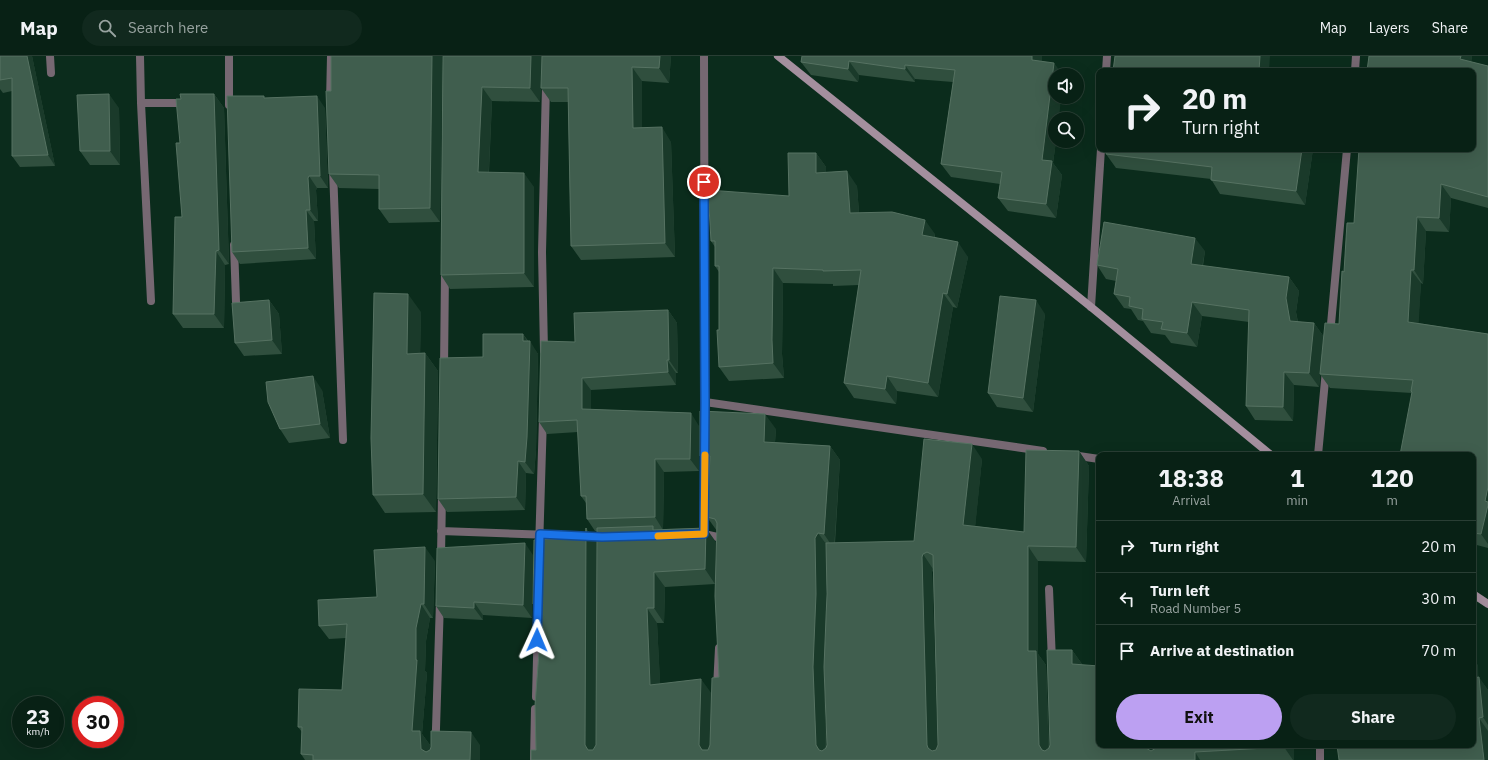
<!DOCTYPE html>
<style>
body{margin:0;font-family:"IBM Plex Sans",sans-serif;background:#11291e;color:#f1f3f6;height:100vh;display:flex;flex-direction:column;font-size:15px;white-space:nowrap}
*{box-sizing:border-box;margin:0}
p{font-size:13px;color:#98a3a0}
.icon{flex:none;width:22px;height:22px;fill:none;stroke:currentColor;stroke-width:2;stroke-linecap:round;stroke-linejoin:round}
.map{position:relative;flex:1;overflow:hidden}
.panel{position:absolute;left:1096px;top:396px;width:380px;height:296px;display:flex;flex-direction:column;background:#082115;border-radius:8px;box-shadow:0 4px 16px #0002,0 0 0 1px #293e34}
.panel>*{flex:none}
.hud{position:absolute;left:1096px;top:12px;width:380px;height:84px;border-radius:8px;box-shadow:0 4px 16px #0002,0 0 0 1px #293e34;background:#082115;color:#f1f3f6;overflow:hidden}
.fabs{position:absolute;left:1048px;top:12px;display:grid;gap:8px}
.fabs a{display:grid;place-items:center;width:36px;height:36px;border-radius:50%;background:#082115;box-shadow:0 4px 16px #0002,0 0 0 1px #293e34;font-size:20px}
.speed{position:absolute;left:12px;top:640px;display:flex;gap:8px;font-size:20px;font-weight:700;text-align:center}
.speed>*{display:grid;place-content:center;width:52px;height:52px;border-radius:50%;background:#082115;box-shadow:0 4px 16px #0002,0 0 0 1px #293e34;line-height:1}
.speed small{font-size:10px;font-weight:400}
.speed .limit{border:6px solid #d22;background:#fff;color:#111}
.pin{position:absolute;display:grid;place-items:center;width:34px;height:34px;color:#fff;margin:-17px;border:2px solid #fff;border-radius:50%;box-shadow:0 1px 4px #0007}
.me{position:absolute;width:44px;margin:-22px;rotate:1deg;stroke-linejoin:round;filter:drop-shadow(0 0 3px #0008)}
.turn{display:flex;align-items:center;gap:14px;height:84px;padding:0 20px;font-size:18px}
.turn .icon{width:52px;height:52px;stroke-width:2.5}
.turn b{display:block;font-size:28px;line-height:34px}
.eta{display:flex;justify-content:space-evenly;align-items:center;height:68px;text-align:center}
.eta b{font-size:24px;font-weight:700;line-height:28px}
.primary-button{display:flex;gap:8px;margin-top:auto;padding:8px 20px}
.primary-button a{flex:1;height:46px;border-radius:24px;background:#bca0f2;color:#111;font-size:16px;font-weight:700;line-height:46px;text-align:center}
.primary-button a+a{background:#11291e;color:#f1f3f6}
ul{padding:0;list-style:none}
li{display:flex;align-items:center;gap:12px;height:52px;padding:0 20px;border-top:1px solid #293e34}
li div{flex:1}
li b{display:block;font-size:15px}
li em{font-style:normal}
header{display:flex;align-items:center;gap:24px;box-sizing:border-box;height:56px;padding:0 20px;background:#082115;border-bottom:1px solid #293e34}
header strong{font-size:19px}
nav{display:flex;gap:22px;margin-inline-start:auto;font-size:14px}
.search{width:280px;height:36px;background:#11291e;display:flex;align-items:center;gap:10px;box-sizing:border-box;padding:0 14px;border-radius:22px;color:#98a3a0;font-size:15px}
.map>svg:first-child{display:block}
</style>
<header>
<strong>Map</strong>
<div class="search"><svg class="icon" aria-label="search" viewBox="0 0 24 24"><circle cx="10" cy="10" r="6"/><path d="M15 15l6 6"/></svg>Search here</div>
<nav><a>Map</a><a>Layers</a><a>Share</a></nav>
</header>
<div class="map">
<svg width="1488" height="704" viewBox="0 0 1488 704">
<rect width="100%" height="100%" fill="#0b2c1c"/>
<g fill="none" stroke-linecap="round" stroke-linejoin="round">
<!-- street -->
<path stroke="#766872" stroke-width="8" d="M50 0 51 17
M140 0 141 47 151 245
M704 0 705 365
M1106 15 1107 0
M1355 15 1356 0
M330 46 331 0
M141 47H186
M229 49V0
M333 113 343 384
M234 189 236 246
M1091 251 1101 93
M1330 279 1347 93
M544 295 542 196 546 29
M444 313 445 215
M705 346 1043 395
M705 397 704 478 722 482V486
M1072 399 1099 403
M1318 399 1326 314
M441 475 606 481
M539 493 543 361
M441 501 442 439
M1049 533 1052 605
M717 632 719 592
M536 641 538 563
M1320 689V704
M435 704 440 545
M534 704 535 653"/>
<!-- secondary -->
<path stroke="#a48f9e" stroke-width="8" d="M778 0 1091 251 1271 399
M1473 538 1488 548"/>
</g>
<!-- wall -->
<path fill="#304f3e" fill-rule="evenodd" d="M0 0H32L55 110 20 111 12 100V35L3 37 0 33Z
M331 0H442L440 166 389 167 379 153V133L339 132 329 118 331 35Z
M443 0H542L540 46 492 45 489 116 534 131V231L450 233 441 219Z
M671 0 669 27 642 25V72L671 86 675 201 581 204 571 190 568 46H551L541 32Z
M802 0H1042V5L1056 85 1053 107 1062 119 1056 162 1008 155 998 142 1000 128 951 121 941 108 953 26 915 23V26L859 19 858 26 811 19 801 6Z
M1369 0H1472L1471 6 1488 10V152L1451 142 1449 176 1426 175 1423 228 1421 227 1418 267 1488 278V492L1473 488V399L1412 337 1330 332 1320 318 1339 268 1344 216 1354 167 1473 93Z
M214 38 224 52 229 208 225 209 224 272H183L173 258 182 161 180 87Z
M266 42 325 52 328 132H317L316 134 318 165H314L316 203 240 208 232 196Z
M119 52 120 109H90L80 95Z
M1313 93 1305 149 1220 138 1211 123 1116 112 1106 98Z
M816 97 826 111V116L857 130 859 157 935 178V181L968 201 957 252 953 251 938 341 897 335 896 348 854 342 844 327 859 229 833 230V228L783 227 782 298 784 322 729 325 719 311V216L715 210V191L711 185 789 140Z
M1205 195 1203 210 1289 221 1299 235 1296 256 1298 266 1314 267 1324 281 1319 331 1294 329 1293 365 1255 364 1246 350 1249 266 1202 260 1197 291 1171 287 1165 279 1151 277 1143 265 1138 264 1131 253 1124 252 1114 238 1116 225 1106 223 1097 209Z
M269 244 279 258 282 298 244 300 235 287Z
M668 254 677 267 678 317H676V329L591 334V354L699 370V415L664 416 663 473 706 472 715 528 665 531 664 567H657L660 628 712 638 719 621 717 475 707 461 709 413 700 400 776 373 775 386 830 390 840 404 835 487 914 485 982 403 975 470 1024 476 1079 395 1089 410 1086 506 1038 505V598L1046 609 1049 692 1072 594 1082 608 1099 689H1294V704H531L536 694 540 576 536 570V553L533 548 586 481V472L596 486V690V689L597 475H595L587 463 586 447 581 440 578 376 547 378 539 366 575 286ZM826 496 827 538V689L826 692 824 626 826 553ZM933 514 938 689 937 691 932 516Z
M421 256 420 297H425L438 315 436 456 385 457 373 439Z
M1045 258 1033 356 997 351 988 337Z
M523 278 538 298 536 394 534 418 526 417 525 454 447 456 438 443 483 301Z
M322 334 330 382 289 387 280 373Z
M533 499 532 562 483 559V564L444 562 436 550Z
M435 505 433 562H430L426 585 425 615 427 617 422 678 430 689V694L480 689V704H305L301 698 302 676 298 671 342 634 346 582 329 583 319 570 377 541Z
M1478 609V621L1488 634V704L1337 689Z"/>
<!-- shaded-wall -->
<path fill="#1a3a2a" d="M27 0H32L55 110 48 99Z
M432 0H442L440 166 430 152Z
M531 0H542L540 46 530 32Z
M660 0H671L669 27 659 12Z
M1032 0H1042V17L1032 4Z
M1260 0H1270L1269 15H1259Z
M1461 0H1472L1470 15 1460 3Z
M849 5 859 19 858 26 848 13Z
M1054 7 1063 19H1055V41H1061L1059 63H1055V85H1056L1053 107 1062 119 1056 162 1046 148 1042 104Z
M905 9 915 23V26L905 13Z
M632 11 642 25V86L633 72Z
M482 31 492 45 488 130 478 116Z
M109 38 119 52 120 109 110 95Z
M214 38 224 52 229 208 219 194Z
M317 40 325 52 328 132 320 120Z
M662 71 671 86 675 201 665 187Z
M1302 93H1313L1305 149 1296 135Z
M816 97 826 111V132L816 117Z
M847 115 857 130 860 171 850 157Z
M524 117 534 131V231L524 217Z
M309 120 317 132 316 134 318 165 310 154 308 122Z
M1441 128 1451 142 1449 176 1439 162Z
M306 154 314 165 316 203 308 192Z
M1417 161 1426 175 1423 228 1414 214Z
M925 164 935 178 932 193 922 179Z
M1195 182 1205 195 1200 222 1191 208Z
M958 186 968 201 957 252 947 238Z
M216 195 225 209 224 272 214 258Z
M773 212 783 227 782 298 784 322 773 307 772 284Z
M1411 214 1421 227 1418 279 1408 266Z
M1289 221 1299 235 1296 256 1300 279 1290 265 1286 242Z
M943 237 953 251 938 341 928 327Z
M408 238 421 256 420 316 407 298Z
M269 244 279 258 282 298 272 284Z
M1036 244 1045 258 1033 356 1023 342Z
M1192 246 1202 260 1197 291 1187 277Z
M668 254 677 267 678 317 669 304Z
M1314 267 1324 281 1319 331 1309 317Z
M523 278 529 288 530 285 538 298 536 394 534 418 525 406Z
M425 297 438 315 436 456 423 438Z
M667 304 676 317V329L668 316Z
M1284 316 1294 329 1293 365 1283 351Z
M313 320 322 334 330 382 320 368Z
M887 320 897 335 896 348 885 333Z
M582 322 591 334V365L582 353Z
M691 357 699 370V415L690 403Z
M765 358 776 373 774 400 764 386Z
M972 388 982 403 974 484 963 469Z
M830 390 840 404 834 493 824 478Z
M1079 395 1089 410 1086 506 1076 491Z
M655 403 664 416 663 474 655 461Z
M518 405 526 417 525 454 516 441Z
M1488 431V488L1481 478 1485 445Z
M586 472 596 486V704L588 694 585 689Z
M706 472 716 486 715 528 705 513Z
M818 477 829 492 826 497V553L824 626 826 704 816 689 813 611 815 482Z
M525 487 533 499 532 562 523 549Z
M1028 490 1038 505V598L1046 609 1049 704 1039 689 1028 595Z
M425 491 435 505 433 562 424 548Z
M923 498 933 513 932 516 938 704 928 692 927 689 922 501Z
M654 516 665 531 664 567 654 552Z
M474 546 483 559V564L474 552Z
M421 548 430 562 426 585 425 615 427 617 422 678 430 689V704L421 693 412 675 416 604V572Z
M647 552 657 567 661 644 650 629Z
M1072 594 1082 608V623L1072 608Z
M1473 603 1478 609 1479 636 1473 627Z
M1479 621 1488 634V669L1483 661Z
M701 623 712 638 710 704 699 689Z
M1479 662 1488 675V704H1484Z
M471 676 480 689V704H470Z
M1146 689H1156V704L1146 692Z
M1284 689H1294V704H1293L1284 691Z
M1195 696 1200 704H1195Z"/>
<!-- building -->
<path fill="#405e4e" stroke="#567262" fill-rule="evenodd" d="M0 0H27L48 99 12 100V22L0 24Z
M331 0H432L430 152 379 153V119L329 118 326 35H331Z
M443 0H531L530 32 482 31 478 116 524 117V217L441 219Z
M542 0H660L659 12 632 11 633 72 662 71 665 187 571 190 568 32H541Z
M802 0H1032V4L1054 7 1042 104 1052 105 1046 148 998 142 1002 116 941 108 955 14 905 9V13L849 5 848 13 801 6Z
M1115 0H1260L1259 15H1113Z
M1369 0H1461L1460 3 1488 10V141L1441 128 1439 162 1417 161 1414 214H1411L1408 266 1488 278V431L1485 445 1488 446V449L1481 478 1473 477V399H1400L1412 336 1411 335 1413 324 1320 318 1325 267 1339 268 1342 215 1344 216 1347 167H1354L1359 93H1473V15H1367Z
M109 38 110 95H80L77 39Z
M180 38H214L219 194 216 195 214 258H173L175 161H182L176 87H180L176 43H181Z
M227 40H264V42L317 40 320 120H309L308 122 310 154H306L308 192 232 196Z
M1107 93H1302L1296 135 1211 124 1212 111 1106 98Z
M788 97H816V117L847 115 850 157 892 156 925 164 922 179 958 186 947 238 943 237 928 327 887 320 885 333 844 327 861 214 823 215V214L773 212 772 284 773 307 719 311 717 274H719V210H715V185H711L708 134 789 140Z
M1104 166 1195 182 1191 208 1289 221 1286 242 1290 265 1314 267 1309 317 1284 316 1283 351 1246 350 1249 254 1192 246 1187 277 1161 273 1163 266 1142 263 1143 253 1129 250 1130 241 1114 238 1118 213 1097 209Z
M374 237 408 238 407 298 425 297 423 438 373 439 371 382Z
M1000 240 1036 244 1023 342 988 337Z
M269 244 272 284 235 287 232 247Z
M668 254 669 304H667L668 316 582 322V353L691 357 690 403H655V461L587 463 586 440H581L577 364 539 366 541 285 575 286 574 257Z
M483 278H523V285H530L527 381 525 406 518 405 516 441 438 443 440 302 483 301Z
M313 320 320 368 280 373 268 346 266 326Z
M700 355 765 358 764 386 830 390 824 478 818 477 815 482 816 538 813 611 816 689 819 694 822 695 826 692 827 689 824 611 827 538 826 487 914 485 924 383 972 388 963 469 1024 476 1026 394 1079 395 1076 491 1028 490V595H1036L1039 689 1042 694 1045 695 1049 692 1050 689 1047 594H1072V608L1099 610V689H1146V692L1151 695 1156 692V689H1284V691L1195 696V704H531V694H536L535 649 541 570H536L537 548H533L534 484 586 481V472L585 689 588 694H593L596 689 597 472 653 470V474L706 472 705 513 654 516V552H647L650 629 701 623 699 689 702 694H708L710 689 712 622 719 621 715 540 717 467 715 463 707 461 710 400H700ZM927 496 933 499 938 689 936 694 932 695 928 692 927 689 922 501 923 498Z
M525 487 523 549 474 546V552L436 550 437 492Z
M425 491 424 548H421L416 572V604H417L412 675H420L421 693 426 696 430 694 431 691V675L471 676 470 704H313V699L301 698 302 671H298L299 633 342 634 347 568 319 570 318 544 377 541 374 494Z
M1479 621 1483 661 1479 662 1484 704H1339L1337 689H1473V622Z"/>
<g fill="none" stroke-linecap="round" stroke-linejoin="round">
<!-- route casing -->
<g stroke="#114b97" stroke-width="10">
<path id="route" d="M537 584 540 478 602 481 704 478 705 346 704 126"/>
</g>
<!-- route -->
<use href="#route" stroke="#1a73e8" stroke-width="7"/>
<!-- slow -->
<path stroke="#f59e0b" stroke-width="7" d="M658 480 704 478 705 399"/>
</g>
</svg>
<div class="fabs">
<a><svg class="icon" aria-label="sound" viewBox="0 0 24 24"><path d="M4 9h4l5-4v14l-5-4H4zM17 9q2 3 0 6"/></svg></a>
<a><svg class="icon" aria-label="search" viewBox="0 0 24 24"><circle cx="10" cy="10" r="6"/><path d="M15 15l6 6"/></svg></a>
</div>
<div class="speed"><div>23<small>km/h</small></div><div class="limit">30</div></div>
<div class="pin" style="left:704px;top:126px;background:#d93025"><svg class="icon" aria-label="arrive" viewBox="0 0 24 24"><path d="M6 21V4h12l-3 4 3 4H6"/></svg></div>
<svg class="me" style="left:537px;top:584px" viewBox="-20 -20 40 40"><path d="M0-17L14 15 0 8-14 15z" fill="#1a73e8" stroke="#fff" stroke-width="4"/></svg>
<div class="hud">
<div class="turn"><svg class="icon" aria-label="right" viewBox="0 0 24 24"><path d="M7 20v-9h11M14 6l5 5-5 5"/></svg><div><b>20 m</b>Turn right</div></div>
</div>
<section class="panel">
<div class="eta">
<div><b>18:38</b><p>Arrival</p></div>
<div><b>1</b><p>min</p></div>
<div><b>120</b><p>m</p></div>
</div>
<ul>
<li><svg class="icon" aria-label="right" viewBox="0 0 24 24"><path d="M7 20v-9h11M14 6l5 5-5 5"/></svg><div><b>Turn right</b></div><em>20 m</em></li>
<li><svg class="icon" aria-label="left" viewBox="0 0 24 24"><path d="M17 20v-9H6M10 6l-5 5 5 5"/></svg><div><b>Turn left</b><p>Road Number 5</p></div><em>30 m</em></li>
<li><svg class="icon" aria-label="arrive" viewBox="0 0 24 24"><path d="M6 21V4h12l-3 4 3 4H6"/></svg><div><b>Arrive at destination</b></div><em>70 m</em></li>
</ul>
<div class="primary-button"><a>Exit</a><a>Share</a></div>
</section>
</div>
